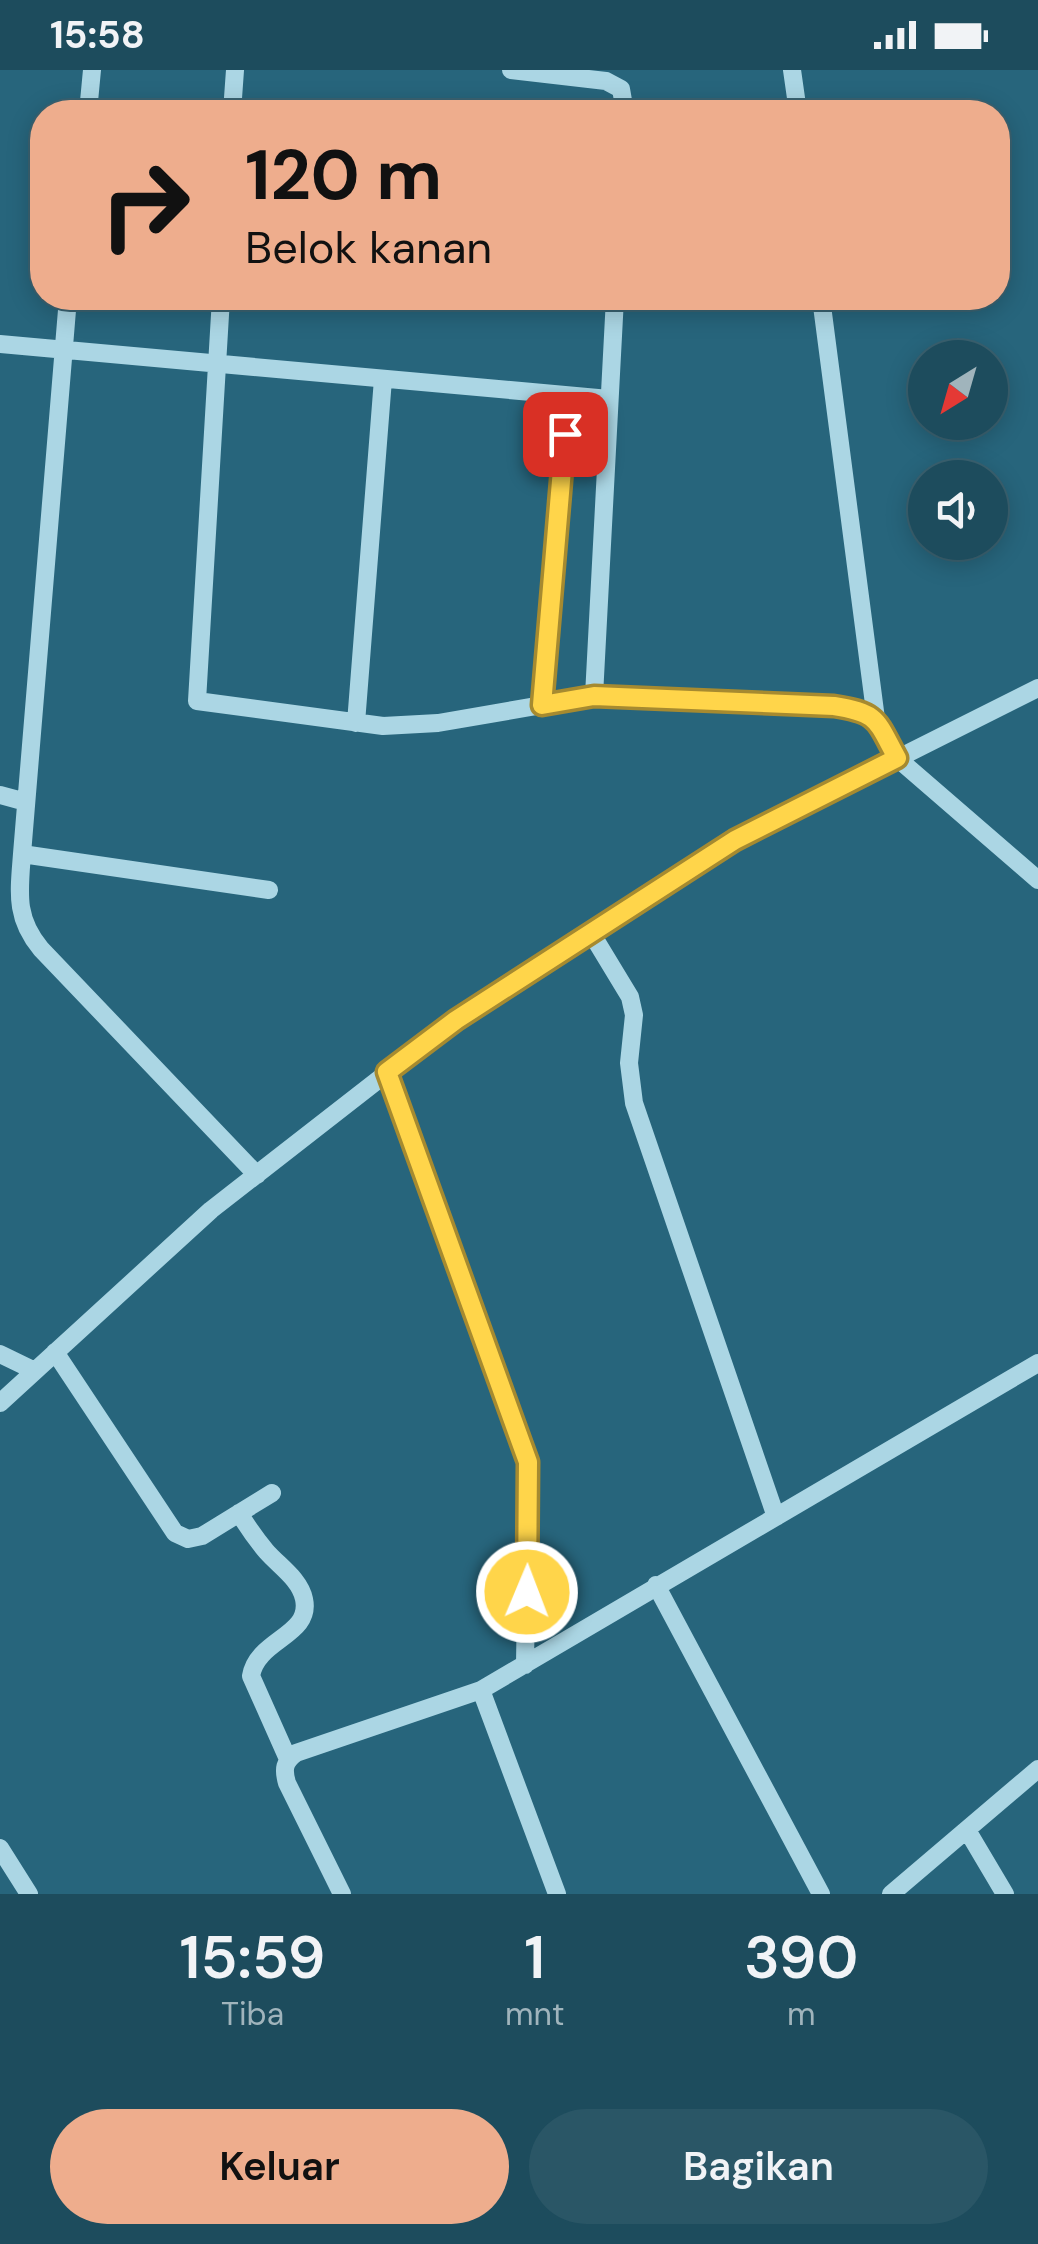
<!DOCTYPE html>
<html lang="id">
<style>
body{margin:0;font-family:"DM Sans",sans-serif;background:#2a5666;color:#f1f3f6;height:100vh;display:flex;flex-direction:column;font-size:38px;white-space:nowrap}
*{box-sizing:border-box;margin:0}
p{font-size:32px;color:#a0b4bc}
.icon{flex:none;width:55px;height:55px;fill:none;stroke:currentColor;stroke-width:2;stroke-linecap:round;stroke-linejoin:round}
.map{position:relative;height:1824px;overflow:hidden}
.side{display:flex;flex-direction:column;background:#1d4c5d;flex:1}
.side>*{flex:none}
.guide{position:absolute;left:30px;top:30px;width:980px;height:210px;border-radius:40px;box-shadow:0 5px 25px #0003,0 0 0 2px #3b6372;background:#eead8d;color:#111;overflow:hidden}
.needle{width:65px;rotate:217deg}
.controls{position:absolute;left:908px;top:270px;display:grid;gap:20px}
.controls a{display:grid;place-items:center;width:100px;height:100px;border-radius:50%;background:#1d4c5d;box-shadow:0 5px 25px #0003,0 0 0 2px #3b6372;font-size:50px}
.pin{position:absolute;display:grid;place-items:center;width:85px;height:85px;color:#fff;margin:-42px;border-radius:20px;box-shadow:0 5px 15px #0006}
.me{position:absolute;width:110px;margin:-55px;rotate:1deg;stroke-linejoin:round;filter:drop-shadow(0 0 8px #0008)}
.turn{display:flex;align-items:center;gap:35px;height:210px;padding:0 50px;font-size:45px}
.turn .icon{width:130px;height:130px;stroke-width:2.5}
.turn b{display:block;font-size:70px;line-height:85px}
.eta{display:flex;justify-content:space-evenly;align-items:center;height:170px;text-align:center}
.eta b{font-size:60px;font-weight:600;line-height:70px}
.cta{display:flex;gap:20px;margin-top:auto;padding:20px 50px}
.cta a{flex:1;height:115px;border-radius:60px;background:#eead8d;color:#111;font-size:40px;font-weight:600;line-height:115px;text-align:center}
.cta a+a{background:#2a5666;color:#f1f3f6}
.status{display:flex;justify-content:space-between;align-items:center;height:70px;padding:0 50px;background:#1d4c5d;direction:ltr}
.status svg{height:28px;fill:currentColor}
.map>svg:first-child{display:block}
</style>
<div class="status"><b>15:58</b><svg viewBox="0 0 49 12"><path d="M0 12V9h3v3zM5 12V6h3v6zM10 12V3h3v9zM15 12V0h3v12zM26 1h20v11H26zM47 4h2v5h-2z"/></svg></div>
<div class="map">
<svg width="1038" height="1824" viewBox="0 0 1038 1824">
<rect width="100%" height="100%" fill="#27657c"/>
<g fill="none" stroke-linecap="round" stroke-linejoin="round">
<!-- minor -->
<path stroke="#abd6e4" stroke-width="18" d="M511 0 606 11 621 19 625 42
M792 0 798 42
M88 42 92 0
M232 42 235 0
M68 228 22 784C19 823 15 848 41 879L257 1105
M221 228 197 631 383 656 438 653 594 626 834 636 862 641 876 649 897 688 1038 810
M821 228 876 649
M0 274 609 329
M594 626 615 228
M541 635 568 326
M356 653 383 309
M0 725 26 732
M22 784 269 820
M590 861 630 927 634 945 629 993 634 1033 776 1447
M387 1002 528 1391 525 1595
M55 1282 175 1463 188 1469 202 1466 272 1423
M0 1284 33 1300
M0 1333 211 1140 455 950 735 770 1038 618
M239 1443C247 1456 256 1469 266 1481 279 1496 300 1509 304 1529 312 1566 257 1569 251 1606L288 1689
M656 1515 821 1824
M481 1620 557 1824
M967 1760 1005 1824
M0 1778 29 1824
M342 1824 287 1713C283 1699 284 1692 296 1683L481 1620 1038 1293
M891 1824 1038 1699"/>
</g>
<g fill="none" stroke-linecap="round" stroke-linejoin="round">
<!-- route casing -->
<g stroke="#a68a30" stroke-width="25">
<path id="route" d="M527 1522 528 1392 387 1002 456 950 735 770 897 688C876 650 879 643 834 636L594 626 542 635 565 364"/>
</g>
<!-- route -->
<use href="#route" stroke="#ffd54a" stroke-width="18"/>
</g>
</svg>
<div class="controls">
<a><svg class="needle" viewBox="-14 -14 28 28"><path d="M0-13l5 13h-10z" fill="#e53935"/><path d="M0 13l5-13h-10z" fill="#a0b4bc"/></svg></a>
<a><svg class="icon" aria-label="sound" viewBox="0 0 24 24"><path d="M4 9h4l5-4v14l-5-4H4zM17 9q2 3 0 6"/></svg></a>
</div>
<div class="pin" style="left:565px;top:364px;background:#d93025"><svg class="icon" aria-label="arrive" viewBox="0 0 24 24"><path d="M6 21V4h12l-3 4 3 4H6"/></svg></div>
<svg class="me" style="left:527px;top:1522px" viewBox="-20 -20 40 40"><circle r="17" fill="#ffd54a" stroke="#fff" stroke-width="3"/><path d="M0-11L8 9 0 5-8 9z" fill="#fff"/></svg>
<div class="guide">
<div class="turn"><svg class="icon" aria-label="right" viewBox="0 0 24 24"><path d="M7 20v-9h11M14 6l5 5-5 5"/></svg><div><b>120 m</b>Belok kanan</div></div>
</div>
</div>
<section class="side">
<div class="eta">
<div><b>15:59</b><p>Tiba</p></div>
<div><b>1</b><p>mnt</p></div>
<div><b>390</b><p>m</p></div>
</div>
<div class="cta"><a>Keluar</a><a>Bagikan</a></div>
</section>
